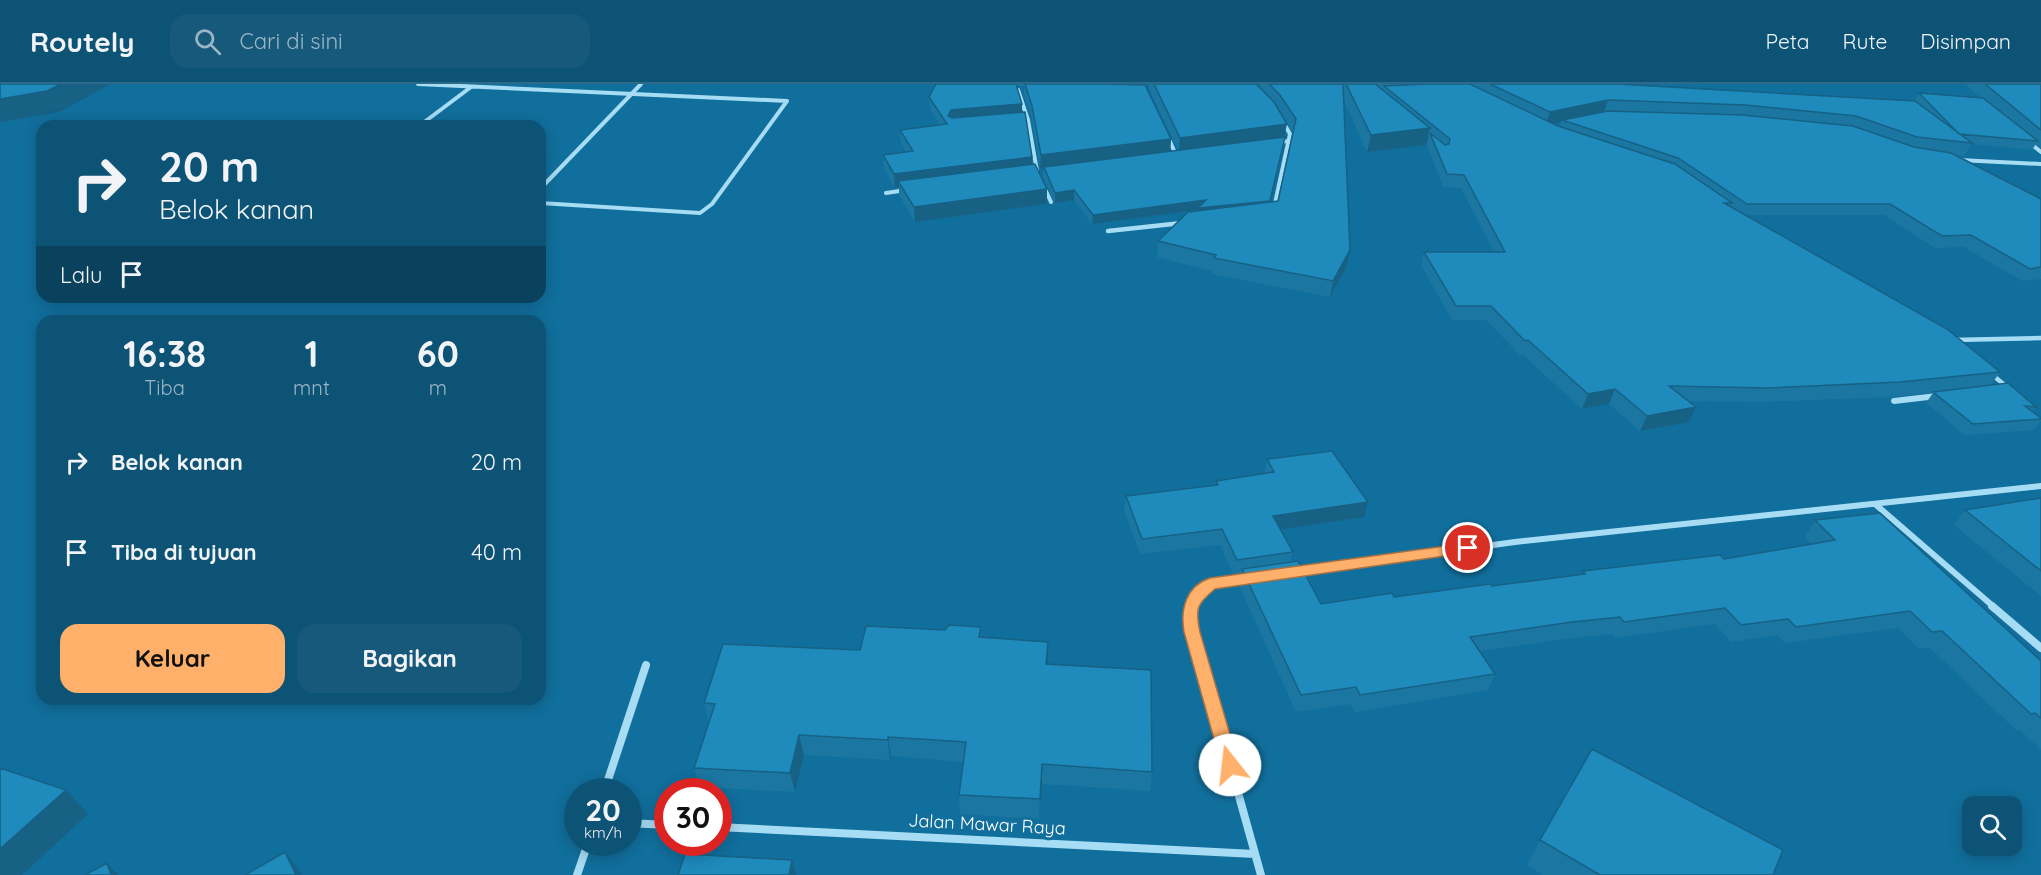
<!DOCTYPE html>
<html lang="id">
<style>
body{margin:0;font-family:Quicksand,sans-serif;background:#16597b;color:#f1f3f6;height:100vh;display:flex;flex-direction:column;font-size:22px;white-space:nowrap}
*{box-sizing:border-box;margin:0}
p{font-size:20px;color:#9ab6c5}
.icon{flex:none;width:33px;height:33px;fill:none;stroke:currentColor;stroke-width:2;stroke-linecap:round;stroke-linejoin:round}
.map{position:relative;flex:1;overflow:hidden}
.details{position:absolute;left:36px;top:231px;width:510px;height:390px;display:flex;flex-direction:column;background:#0d5376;border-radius:18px;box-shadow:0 3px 15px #0003}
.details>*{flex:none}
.top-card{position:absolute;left:36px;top:36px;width:510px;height:183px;border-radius:18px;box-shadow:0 3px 15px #0003;background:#0d5376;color:#f1f3f6;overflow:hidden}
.controls{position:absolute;left:1962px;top:712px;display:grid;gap:12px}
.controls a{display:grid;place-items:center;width:60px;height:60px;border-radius:12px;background:#0d5376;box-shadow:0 3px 15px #0003;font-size:30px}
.speed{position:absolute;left:564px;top:694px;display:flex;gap:12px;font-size:30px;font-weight:700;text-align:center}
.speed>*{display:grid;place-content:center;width:78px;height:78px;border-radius:50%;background:#0d5376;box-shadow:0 3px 15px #0003;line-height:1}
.speed small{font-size:15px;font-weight:400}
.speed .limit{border:9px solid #d22;background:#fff;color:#111}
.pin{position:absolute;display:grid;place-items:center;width:51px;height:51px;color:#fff;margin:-26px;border:3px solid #fff;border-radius:50%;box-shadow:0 2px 6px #0007}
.me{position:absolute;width:66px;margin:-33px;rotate:344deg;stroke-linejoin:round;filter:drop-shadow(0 0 4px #0008)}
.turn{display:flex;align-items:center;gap:21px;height:126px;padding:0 24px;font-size:27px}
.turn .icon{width:78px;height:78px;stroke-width:2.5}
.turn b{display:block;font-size:42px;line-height:51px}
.then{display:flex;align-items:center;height:57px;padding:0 24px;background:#0003;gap:12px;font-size:22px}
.eta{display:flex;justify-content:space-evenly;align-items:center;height:102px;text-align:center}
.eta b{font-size:36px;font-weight:800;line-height:42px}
.primary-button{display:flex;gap:12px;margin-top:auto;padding:12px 24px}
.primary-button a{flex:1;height:69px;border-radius:18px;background:#ffb06a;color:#111;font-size:24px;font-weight:800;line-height:69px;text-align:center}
.primary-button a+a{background:#16597b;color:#f1f3f6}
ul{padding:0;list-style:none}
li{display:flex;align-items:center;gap:18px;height:90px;padding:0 24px}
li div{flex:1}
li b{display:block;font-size:22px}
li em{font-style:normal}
header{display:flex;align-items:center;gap:36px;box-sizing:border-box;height:84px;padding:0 30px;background:#0d5376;border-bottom:2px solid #2d6988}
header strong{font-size:28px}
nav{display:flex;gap:33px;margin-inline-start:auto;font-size:21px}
.search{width:420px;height:54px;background:#16597b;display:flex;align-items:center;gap:15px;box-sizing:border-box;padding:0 21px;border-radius:18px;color:#9ab6c5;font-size:22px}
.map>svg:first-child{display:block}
</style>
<header>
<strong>Routely</strong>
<div class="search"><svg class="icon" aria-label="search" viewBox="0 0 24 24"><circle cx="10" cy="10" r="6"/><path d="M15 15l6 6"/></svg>Cari di sini</div>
<nav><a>Peta</a><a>Rute</a><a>Disimpan</a></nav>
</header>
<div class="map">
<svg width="2041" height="791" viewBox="0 0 2041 791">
<rect width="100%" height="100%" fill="#116f9d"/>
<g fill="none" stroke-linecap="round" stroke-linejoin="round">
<!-- street-far3 -->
<path stroke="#a6dcf4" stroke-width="4" d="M418 0 787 17
M1018 6 1028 36 1037 87
M419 42 471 3
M1168 53 1176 71
M1277 58 1288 57
M2030 59 2041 68
M1959 76 2041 80
M540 105 641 0
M1045 105 1051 118
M886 109 906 106
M540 119 700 129 712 120 787 17
M1274 124 1290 50 1282 36"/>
<!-- street-far2 -->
<path stroke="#a6dcf4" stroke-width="4.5" d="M1108 147 1182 139
M1952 256 2041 254
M1990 289 2007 303 2004 305"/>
<!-- street-far1 -->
<path stroke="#a6dcf4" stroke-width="6" d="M1894 317 1937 312
M1875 420 1994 523
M1297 488 1515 458 2041 402
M1192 523C1202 499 1225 498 1248 495"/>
<!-- street -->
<path stroke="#a6dcf4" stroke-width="8" d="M1192 522 1189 533 1261 791
M1992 522 2041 564
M604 708 646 581
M628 739 668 741
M718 743 1255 770
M577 791 588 759"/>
</g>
<!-- wall -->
<path fill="#1b77a2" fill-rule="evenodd" d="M936 0H1144L1143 1 1171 55 1170 67 1178 66 1151 9 1149 0H1256L1260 5 1261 0H1617L1915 17 1919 9 1981 14 1965 0H2041V64L2036 60 2032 66 1971 60 1964 72 1957 71 2041 115V195L2022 197 1964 163 1935 164 1884 131H1747L2000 288 1991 301 2036 323 2032 328 2041 334V337L2034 346 1965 351 1926 319 1933 309 1891 313 1760 318 1688 317 1689 338 1640 347 1609 320 1582 325 1523 271H1520L1486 236H1452L1421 181 1424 168H1494L1461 104 1443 103 1427 61 1429 53 1428 52 1426 61 1367 68 1344 17 1347 182 1330 213 1212 190V187L1157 173 1158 157 1198 126 1092 140 1074 116 1055 119 1043 93 1044 84 1040 85 1032 35 1024 10V2L1016 1 1032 73V80L1047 120 915 138 899 111V103L895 104 884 85 883 71 907 68 901 59 900 46 940 41 930 25 929 13ZM1278 25 1293 49 1278 117 1270 118 1285 53ZM1561 38 1560 42 1553 39Z
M1267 375 1368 418 1364 433 1280 445 1293 468 1290 478 1321 520 1394 513 1492 502 1581 490 1583 487 1724 475 1812 460 1805 453 1815 436 2041 577V666L2020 646H2016L1929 563 1919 565 1898 544 1785 559 1777 551 1731 558 1715 540 1615 554 1612 550 1564 555 1480 567 1495 590 1488 606 1355 628 1351 620 1296 628 1239 501 1241 491 1234 492 1220 461 1140 470 1124 427 1126 412 1215 401 1216 397 1264 390Z
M2041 414V512L1954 441 1965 426Z
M981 543V553L1048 580 1152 688 1150 707 1042 700 1039 735 960 730 959 711 963 678 891 672 890 676 804 671 795 708 700 703 694 684 709 637 704 619 860 566 945 546Z
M1540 756 1773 791H1543L1527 781Z"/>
<!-- shaded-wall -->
<path fill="#166184" d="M61 0H111L59 28 0 38V15Z
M1608 16 1604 29 1562 36 1561 38 1546 41 1550 28Z
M1022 20V32L952 39 948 32 951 26Z
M1287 40 1269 126H1198L1092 140 1093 131 1206 116 1270 117 1179 67 1180 54Z
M1430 44 1426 61 1367 68 1371 51Z
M1171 55 1170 68 1040 85 1041 71Z
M1032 73V86L898 97 899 103 895 104 894 90Z
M1047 105V120L915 138 914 123Z
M1074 106V116L1055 119V109Z
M1350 166 1347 182 1330 213 1333 197Z
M1615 305 1609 320 1582 325 1588 310Z
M1696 323 1689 338 1640 347 1647 332Z
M1368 418 1364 433 1270 447 1273 432Z
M1048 558V578L1046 599V580Z
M799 651 804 671 795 708 790 689Z
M888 653 891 672 890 676 888 656Z
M1042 680V700L1039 735 1040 715Z
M66 706 88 730 22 791H0V765Z
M285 768 302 791H296Z
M792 776 796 790V791H789Z
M107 779 118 791H111Z"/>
<!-- building -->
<path fill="#1f8abc" stroke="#166184" stroke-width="1.5" d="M0 0H61L47 7 0 15Z
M936 0H1016L1022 20 951 26 948 32 952 34 1025 28 1032 73 894 90 883 71 913 67 900 46 947 40 929 13Z
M1025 0H1104L1145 1 1171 55 1041 71 1032 22Z
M1154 0H1256L1274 18 1287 40 1180 54Z
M1269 0H1343L1350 166 1333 197 1214 174 1216 171 1158 157 1188 128 1278 117 1296 35 1280 11Z
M1346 0H1375L1430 44 1371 51Z
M1425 0H1470L1558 42 1675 80 1732 119H1724L1947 245 2000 288 1900 298 1768 304 1669 302 1696 323 1647 332 1615 305 1588 310 1528 256 1525 257 1491 222H1456L1424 168H1505L1464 91 1447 90 1430 49 1445 61 1449 60 1450 55 1384 2Z
M1490 0H1617L1915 17 1972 59 1917 53 1856 32 1745 21 1608 16 1550 28Z
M1985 0H2041V46Z
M1919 9 1983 14 2038 57 1959 50Z
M1608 27 1743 31 1853 42 1914 63 1951 69 2041 115V183L2030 185 1971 151 1942 152 1890 120H1747L1678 74 1562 36Z
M1285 53 1270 117 1198 124 1206 116 1093 131 1074 106 1055 109 1044 83Z
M1035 80 1047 105 914 123 898 97Z
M2008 299 2036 323 2025 322 2041 334V335L1973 340 1933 308Z
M1332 367 1368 418 1273 432 1293 468 1237 476 1222 445 1142 455 1126 412 1218 401 1216 397 1274 388 1267 375Z
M2041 414V487L1965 426Z
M1880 429 2041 577V634L2035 629 2031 630 1942 547 1932 548 1910 527 1796 543 1788 535 1741 541 1725 524 1624 538 1620 533 1572 538 1470 553 1495 590 1360 611 1356 603 1301 611 1242 485 1298 477 1321 520 1392 509 1394 513 1490 500 1492 502 1585 490 1583 487 1720 471 1724 475 1835 456 1815 436Z
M949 541 981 543 979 553 1048 558 1046 580 1151 586 1152 688 1042 680 1040 715 959 711 966 658 888 653V656L799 651 790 689 694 684 715 620 704 619 723 560 860 566 866 542 945 546Z
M1592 665 1783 766 1773 791H1600L1540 756Z
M0 684 66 706 0 765Z
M285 768 296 791H245Z
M685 770 792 776 789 791H678Z
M107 779 111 791H85Z"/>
<!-- route -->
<path fill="#ffb06a" stroke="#a67245" stroke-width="1.5" d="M1468 459 1475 464 1473 468 1215 505C1197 520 1195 524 1200 548L1239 681 1236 687 1230 689 1223 687 1184 548C1180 525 1186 502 1210 494Z"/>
<g text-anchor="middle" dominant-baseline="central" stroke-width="6" stroke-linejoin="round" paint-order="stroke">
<!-- near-street labels -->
<g font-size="18" fill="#fff" stroke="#116f9d">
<text transform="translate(987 740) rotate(3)">Jalan Mawar Raya</text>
</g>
</g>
</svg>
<div class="controls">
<a><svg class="icon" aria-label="search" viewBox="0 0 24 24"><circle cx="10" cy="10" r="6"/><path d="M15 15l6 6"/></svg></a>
</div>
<div class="speed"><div>20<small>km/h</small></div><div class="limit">30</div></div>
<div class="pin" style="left:1468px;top:464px;background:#d93025"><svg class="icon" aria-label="arrive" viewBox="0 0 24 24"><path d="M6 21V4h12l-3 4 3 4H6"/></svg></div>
<svg class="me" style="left:1230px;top:681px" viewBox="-20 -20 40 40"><circle r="19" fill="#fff"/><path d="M0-13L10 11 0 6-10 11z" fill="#ffb06a"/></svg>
<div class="top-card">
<div class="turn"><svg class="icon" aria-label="right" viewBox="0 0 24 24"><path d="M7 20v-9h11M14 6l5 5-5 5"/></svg><div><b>20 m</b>Belok kanan</div></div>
<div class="then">Lalu<svg class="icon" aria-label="arrive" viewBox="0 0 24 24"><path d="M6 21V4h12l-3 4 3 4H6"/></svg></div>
</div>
<section class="details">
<div class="eta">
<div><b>16:38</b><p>Tiba</p></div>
<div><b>1</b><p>mnt</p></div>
<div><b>60</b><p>m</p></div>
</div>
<ul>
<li><svg class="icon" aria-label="right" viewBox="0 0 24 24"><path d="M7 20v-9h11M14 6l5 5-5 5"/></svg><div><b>Belok kanan</b></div><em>20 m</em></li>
<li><svg class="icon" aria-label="arrive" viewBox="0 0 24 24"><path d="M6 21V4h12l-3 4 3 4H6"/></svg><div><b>Tiba di tujuan</b></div><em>40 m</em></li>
</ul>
<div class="primary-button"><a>Keluar</a><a>Bagikan</a></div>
</section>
</div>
